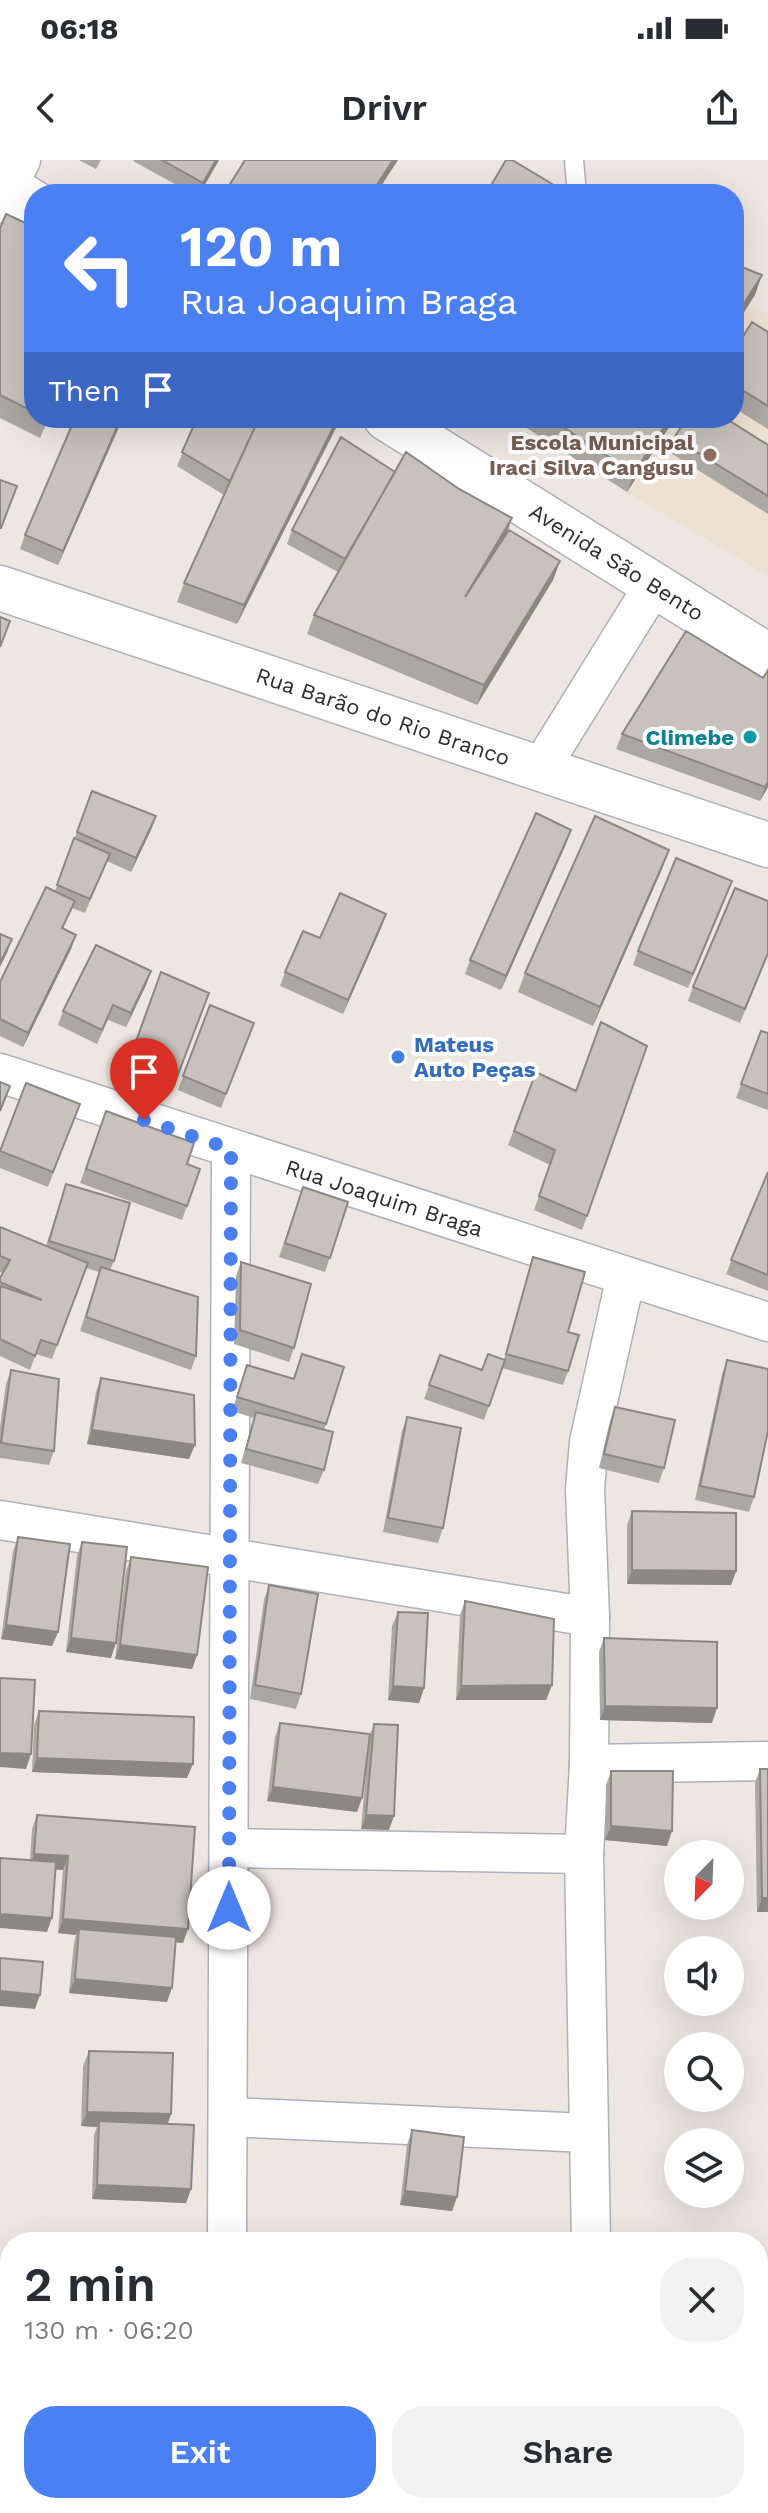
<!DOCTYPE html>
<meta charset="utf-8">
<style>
body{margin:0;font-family:"Work Sans",sans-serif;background:#f2f2f3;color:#2b2b33;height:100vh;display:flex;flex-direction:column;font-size:30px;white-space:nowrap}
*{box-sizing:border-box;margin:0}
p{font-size:26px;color:#7c7c81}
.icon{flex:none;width:44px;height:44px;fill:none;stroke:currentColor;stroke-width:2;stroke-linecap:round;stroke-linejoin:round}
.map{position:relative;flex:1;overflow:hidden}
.details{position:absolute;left:0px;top:2072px;width:768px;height:282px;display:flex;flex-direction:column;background:#fff;border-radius:32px 32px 0 0;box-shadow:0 8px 32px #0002}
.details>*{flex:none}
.banner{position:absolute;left:24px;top:24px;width:720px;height:244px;border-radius:32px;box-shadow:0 8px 32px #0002;background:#4a80f2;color:#fff;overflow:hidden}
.needle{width:52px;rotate:203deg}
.controls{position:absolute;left:664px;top:1680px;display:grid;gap:16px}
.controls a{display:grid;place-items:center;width:80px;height:80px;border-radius:50%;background:#fff;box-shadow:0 8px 32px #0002;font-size:40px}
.pin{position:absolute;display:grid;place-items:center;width:68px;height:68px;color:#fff;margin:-82px -34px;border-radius:50% 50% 50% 0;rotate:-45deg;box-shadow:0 0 8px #0007}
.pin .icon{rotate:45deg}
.me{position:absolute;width:88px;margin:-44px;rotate:0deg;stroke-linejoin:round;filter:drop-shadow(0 0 6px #0008)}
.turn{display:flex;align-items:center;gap:28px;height:168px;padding:0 24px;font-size:36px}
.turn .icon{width:104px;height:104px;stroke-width:2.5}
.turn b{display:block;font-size:56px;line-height:68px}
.then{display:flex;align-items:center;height:76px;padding:0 24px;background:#0003;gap:16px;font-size:30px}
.round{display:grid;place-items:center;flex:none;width:84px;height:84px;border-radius:32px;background:#f2f2f3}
.summary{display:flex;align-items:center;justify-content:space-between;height:136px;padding:0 24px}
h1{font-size:48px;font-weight:600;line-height:60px}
.action{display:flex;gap:16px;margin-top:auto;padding:16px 24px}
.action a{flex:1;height:92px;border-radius:32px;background:#4a80f2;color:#fff;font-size:32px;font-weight:600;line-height:92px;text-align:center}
.action a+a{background:#f2f2f3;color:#2b2b33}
.status{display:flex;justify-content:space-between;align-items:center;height:56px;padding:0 40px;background:#fff;direction:ltr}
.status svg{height:22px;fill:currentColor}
header{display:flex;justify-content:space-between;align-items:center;height:104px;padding:0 24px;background:#fff;font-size:36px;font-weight:600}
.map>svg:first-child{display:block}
</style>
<div class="status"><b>06:18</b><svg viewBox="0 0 49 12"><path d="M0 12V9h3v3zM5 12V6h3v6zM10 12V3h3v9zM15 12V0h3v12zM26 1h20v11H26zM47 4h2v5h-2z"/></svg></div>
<header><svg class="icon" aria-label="back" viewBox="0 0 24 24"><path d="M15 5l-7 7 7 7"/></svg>Drivr<svg class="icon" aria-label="share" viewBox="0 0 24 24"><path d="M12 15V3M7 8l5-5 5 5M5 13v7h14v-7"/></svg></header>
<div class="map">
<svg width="768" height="2353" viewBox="0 0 768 2353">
<rect width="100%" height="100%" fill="#eee6e1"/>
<!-- education -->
<path fill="#eee1d2" d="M756 147 768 154V416L627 332 676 258H734V168L746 150Z"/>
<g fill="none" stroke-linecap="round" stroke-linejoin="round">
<!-- service casing -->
<g stroke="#adb1b9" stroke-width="21">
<path id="service" d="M574 0 577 34
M423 281 438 258"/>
</g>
<!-- minor casing -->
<g stroke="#adb1b9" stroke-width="41">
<g id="minor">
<path d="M0 43 21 0"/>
<path d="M540 609 654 425"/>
<path id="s1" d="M0 913 768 1162"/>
<path d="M0 1360 590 1457"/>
<path d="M589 1604 768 1601"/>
<path d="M229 1688 584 1694"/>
<path d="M229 1957 589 1973"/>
<path d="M227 2082 231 989"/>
<path d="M591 2082 584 1694 589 1604 590 1457 585 1329 589 1282 626 1116"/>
<path d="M0 2248 10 2249"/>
<path d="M596 2344V2353"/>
<path d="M221 2353 222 2344"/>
</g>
</g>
<!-- tertiary casing -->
<g stroke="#adb1b9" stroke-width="47">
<g id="tertiary">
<path id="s2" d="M0 428 768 685"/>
</g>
</g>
<!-- secondary casing -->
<g stroke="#adb1b9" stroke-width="47">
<g id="secondary">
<path d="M0 22 34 43"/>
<path id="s3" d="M386 258 768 496"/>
</g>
</g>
<!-- service -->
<use href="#service" stroke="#fff" stroke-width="18"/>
<!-- minor -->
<use href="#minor" stroke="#fff" stroke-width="38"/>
<!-- tertiary -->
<use href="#tertiary" stroke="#fff" stroke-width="44"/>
<!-- secondary -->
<use href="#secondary" stroke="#fff" stroke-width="44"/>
</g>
<!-- wall -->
<path fill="#aba7a2" d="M79 0H101L96 9Z
M134 0H219L200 34H193L133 1Z
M34 67V258H49L40 278 0 258V68Z
M768 172V269L734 248V191Z
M197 258H340L237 464 177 442 184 423 224 335 177 306Z
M511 258H675L627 332Z
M119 267 58 405 20 389 25 375Z
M674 278 768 285V354L669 292Z
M395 312 459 329 512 358 507 373 560 401 553 420 477 545 307 474 314 455 338 412 287 384 292 370Z
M622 574 768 627 760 641 616 589Z
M92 631 156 656 151 670 131 712 107 701 85 753 72 748 63 769 76 775 71 789 23 887 0 876V822L55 731Z
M566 684 501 830 465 814 470 800Z
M669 690 662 709 593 866 518 832 525 813Z
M726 735 688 828 633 805 638 791Z
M381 768 343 854 280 826 285 812 320 778Z
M768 795 740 863 688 841 693 827Z
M151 811 146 825 126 867 108 860 97 884 58 865 63 851Z
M161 812 209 833 172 931 125 912Z
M210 845 254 863 221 948 178 930Z
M761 871 768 873V950L736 938Z
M647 886 582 1070 534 1050 550 1005 508 985 536 912 576 931Z
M26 923 80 944 48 1027 0 1008V992Z
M106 951 187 1004 200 1009 182 1060 80 1023Z
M768 1012V1131L726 1114Z
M66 1024 114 1101 110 1110 196 1196 191 1210 80 1171 99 1112 86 1108 52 1199 36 1194 30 1210 0 1196V1118L2 1113 0 1112V1067L46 1086Z
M303 1027 348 1042 325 1112 279 1097Z
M533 1097 568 1172V1211L563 1225 502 1208 484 1260 424 1239 440 1195 482 1210 504 1199Z
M241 1102 294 1188 289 1202 234 1184 236 1116Z
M302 1194 344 1207 324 1270V1310L318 1324 241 1303 254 1258 232 1251 247 1205 293 1219Z
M727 1200 754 1337 749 1352 695 1340 722 1214Z
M11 1210 54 1291 49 1305 0 1298V1267L6 1224Z
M101 1218 189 1299 87 1284 96 1232Z
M615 1247 664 1308 659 1323 599 1308 610 1261Z
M407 1257 443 1368 438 1383 383 1372 402 1271Z
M632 1351 736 1411 731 1425 627 1424V1365Z
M18 1377 58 1472 52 1486 1 1479 13 1391Z
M82 1382 111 1498 66 1492 77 1396Z
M131 1397 197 1495 192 1509 115 1499 126 1411Z
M269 1425 301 1534 296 1549 250 1539 264 1440Z
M465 1441 552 1525 546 1540H456L460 1455Z
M398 1452 424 1528 419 1543 388 1540 392 1466Z
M604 1478 712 1563 600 1560 599 1492Z
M39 1551 187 1618 32 1612 34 1565Z
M280 1563 369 1577 374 1564 389 1670 361 1669 368 1588 362 1638 357 1652 267 1641 275 1577Z
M760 1609 768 1752H757L755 1623Z
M611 1611 667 1686 605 1680 606 1625Z
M37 1655 183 1783 176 1782 167 1842 69 1833 74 1783 76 1775 58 1773 63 1710 55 1709 47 1772 30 1700 32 1669Z
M89 1891 167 1964 191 2029 186 2043 92 2039 94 1975 97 1967 81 1966 83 1906Z
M412 1970 457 2037 452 2051 400 2045 407 1985Z"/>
<!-- shaded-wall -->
<path fill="#8b8884" d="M216 0H219L199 34 203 23Z
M393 0H398L376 34H371Z
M762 115 755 135 734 168V159Z
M122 258 119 267 58 405 63 391Z
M338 258H340L337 266 237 464 244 445Z
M670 258H675L627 332 634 313Z
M512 358 505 377 465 437Z
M560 401 553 420 477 545 484 525Z
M768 622V627L760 641 765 627Z
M156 656 151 670 131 712 136 698Z
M571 670 566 684 501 830 506 816Z
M669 690 662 709 593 866 600 847Z
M386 754 381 768 343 854 348 840Z
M76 775 71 789 23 887 28 873Z
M12 779 7 793 0 807V803Z
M151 811 146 825 126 867 131 853Z
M92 1270 195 1285 189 1299 87 1284Z
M632 1410 736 1411 731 1425 627 1424Z
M6 1465 58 1472 52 1486 1 1479Z
M71 1478 116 1483 111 1498 66 1492Z
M120 1485 197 1495 192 1509 115 1499Z
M552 1525 546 1540H456L461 1526Z
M393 1526 424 1528 419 1543 388 1540Z
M605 1546 717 1548 712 1563 600 1560Z
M0 1593 31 1594 26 1609 0 1607Z
M37 1598 193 1604 187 1618 32 1612Z
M273 1627 362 1638 357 1652 267 1641Z
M366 1655 394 1656 389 1670 361 1669Z
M611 1666 672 1671 667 1686 605 1680Z
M34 1694 68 1696 63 1710 29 1708Z
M762 1738H768V1752H757Z
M0 1754 52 1758 47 1772 0 1768Z
M63 1759 188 1769 183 1783 78 1775 79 1769 76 1775 58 1773Z
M75 1819 172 1828 167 1842 69 1833Z
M0 1831 40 1835 35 1849 0 1846Z
M87 1952 171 1954 166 1969 99 1961 97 1967 81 1966Z
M97 2025 191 2029 186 2043 92 2039Z
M405 2031 457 2037 452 2051 400 2045Z
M758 2156H768L767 2171 758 2170Z"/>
<!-- building -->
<path fill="#c7c2bc" stroke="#8b8884" stroke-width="2" d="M162 0H216L203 23Z
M245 0H393L371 34H224Z
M506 0H512L554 25 549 34H486Z
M6 54 34 67V252L0 235V68Z
M734 104 762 115 734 159Z
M752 162 768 172V246L734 225V191Z
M75 258H121L63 391 25 375Z
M197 258H259L230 321 182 292Z
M259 258H338L244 445 184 423Z
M549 258H670L634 313Z
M687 258H725L768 285V336L674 278Z
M341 277 395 312 345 399 292 370Z
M406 292 459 329 512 358 465 437 509 370 560 401 484 525 314 455Z
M0 320 17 326 1 368H0Z
M0 457 10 461 0 487Z
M686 471 763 518 768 510V622L765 627 622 574Z
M92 631 156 656 136 698 77 672Z
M536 653 571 670 506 816 470 800Z
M595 656 669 690 600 847 525 813Z
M74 678 110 694 90 739 57 725Z
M676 698 732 721 693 814 638 791Z
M46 727 75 741 62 768 76 775 28 873 0 859V822Z
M735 728 768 741V793L745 849 693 827Z
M340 733 386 754 348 840 285 812 303 771 320 778Z
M0 774 12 779 0 803Z
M96 785 151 811 131 853 113 845 102 870 63 851Z
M161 812 209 833 177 917 130 898Z
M210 845 254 863 226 934 183 916Z
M601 862 647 886 587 1056 539 1036 555 990 514 971 536 912 576 931Z
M761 871 768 873V934L741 924Z
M0 922 10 926 0 951Z
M26 923 80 944 53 1012 0 991Z
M106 951 194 983 187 1004 200 1009 187 1046 86 1009Z
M768 1012V1115L731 1100Z
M66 1024 130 1043 114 1101 49 1081Z
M303 1027 348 1042 330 1098 285 1083Z
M0 1067 88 1103 57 1185 41 1180 35 1196 0 1179V1130L1 1126 42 1140 0 1122V1118L10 1100 0 1096Z
M533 1097 585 1112 568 1172 579 1175 568 1211 506 1194Z
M241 1102 311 1124 294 1188 240 1170Z
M101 1107 198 1137 196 1196 86 1157Z
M302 1194 344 1207 326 1264 237 1237 247 1205 294 1219Z
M488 1194 505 1200 489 1246 429 1225 440 1195 482 1210Z
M727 1200 768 1209V1271L754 1337 700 1326Z
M11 1210 59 1219 54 1291 1 1283Z
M101 1218 194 1235 195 1285 92 1270Z
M615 1247 675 1260 664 1308 604 1294Z
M256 1252 333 1272 324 1310 246 1289Z
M407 1257 461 1268 443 1368 388 1358Z
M632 1351 736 1353V1411L632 1410Z
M18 1377 70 1384 58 1472 6 1465Z
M82 1382 127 1387 116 1483 71 1478Z
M131 1397 208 1407 197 1495 120 1485Z
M269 1425 318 1434 301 1534 255 1525Z
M465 1441 554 1459 552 1525 461 1526Z
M398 1452 428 1453 424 1528 393 1526Z
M604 1478 717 1482V1548L605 1546Z
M0 1518 35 1520 31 1594 0 1593Z
M39 1551 194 1557 193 1604 37 1598Z
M280 1563 370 1574 362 1638 273 1627Z
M374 1564 398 1565 394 1656 366 1655Z
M760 1609H768V1738H762Z
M611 1611H673L672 1671 611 1666Z
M37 1655 195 1667 188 1769 63 1759 68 1696 34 1694Z
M0 1698 56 1702 52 1758 0 1754Z
M79 1769 176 1777 172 1828 75 1819Z
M0 1798 43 1802 40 1835 0 1831Z
M89 1891 173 1893 171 1954 87 1952Z
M99 1961 194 1965 191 2029 97 2025Z
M412 1970 464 1977 457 2037 405 2031Z
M758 2119H768V2156H758Z"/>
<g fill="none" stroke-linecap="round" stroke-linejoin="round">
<!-- route -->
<path stroke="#4a80f2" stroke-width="14" stroke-dasharray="0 25.2" d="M144 960 231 989 229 1748"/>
</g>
<!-- markers -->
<circle fill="#8d6e63" stroke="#fff" stroke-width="3" cx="710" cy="295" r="8"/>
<circle fill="#0f9aa8" stroke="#fff" stroke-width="3" cx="750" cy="577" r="8"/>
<circle fill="#3f7fe0" stroke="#fff" stroke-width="3" cx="398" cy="897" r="8"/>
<g text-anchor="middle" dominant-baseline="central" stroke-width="8" stroke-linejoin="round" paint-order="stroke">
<!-- education labels -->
<g font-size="22" font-weight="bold" fill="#785e54" stroke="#fff" text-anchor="end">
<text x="694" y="282">Escola Municipal<tspan x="694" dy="25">Iraci Silva Cangusu</tspan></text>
</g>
<!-- street labels -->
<g font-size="22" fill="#2d2d2d" stroke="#fff">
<text stroke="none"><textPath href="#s3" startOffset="272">Avenida São Bento</textPath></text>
<text stroke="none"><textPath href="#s2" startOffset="404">Rua Barão do Rio Branco</textPath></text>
<text stroke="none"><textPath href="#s1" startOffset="404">Rua Joaquim Braga</textPath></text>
</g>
<!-- culture labels -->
<g font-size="22" font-weight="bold" fill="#0d838f" stroke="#fff" text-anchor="end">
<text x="734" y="577">Climebe</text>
</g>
<!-- shop labels -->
<g font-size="22" font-weight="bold" fill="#366cbe" stroke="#fff" text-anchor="start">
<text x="414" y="884">Mateus<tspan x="414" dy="25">Auto Peças</tspan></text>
</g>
</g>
</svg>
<div class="controls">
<a><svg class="needle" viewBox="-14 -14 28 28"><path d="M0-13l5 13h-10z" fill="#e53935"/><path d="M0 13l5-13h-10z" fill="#7c7c81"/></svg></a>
<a><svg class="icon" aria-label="sound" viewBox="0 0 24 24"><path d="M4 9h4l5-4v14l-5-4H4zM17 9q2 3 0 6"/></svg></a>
<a><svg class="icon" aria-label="search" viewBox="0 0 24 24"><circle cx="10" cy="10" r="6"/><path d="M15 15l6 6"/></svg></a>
<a><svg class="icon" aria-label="layers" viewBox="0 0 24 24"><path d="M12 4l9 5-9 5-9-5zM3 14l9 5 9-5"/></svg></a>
</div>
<div class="pin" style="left:144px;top:960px;background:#d93025"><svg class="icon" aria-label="arrive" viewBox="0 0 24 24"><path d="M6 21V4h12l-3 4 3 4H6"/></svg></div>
<svg class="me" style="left:229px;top:1748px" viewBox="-20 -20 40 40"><circle r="19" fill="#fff"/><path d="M0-13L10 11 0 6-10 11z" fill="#4a80f2"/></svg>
<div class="banner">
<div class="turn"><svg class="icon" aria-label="left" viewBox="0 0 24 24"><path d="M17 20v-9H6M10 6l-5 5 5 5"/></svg><div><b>120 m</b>Rua Joaquim Braga</div></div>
<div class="then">Then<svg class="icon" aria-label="arrive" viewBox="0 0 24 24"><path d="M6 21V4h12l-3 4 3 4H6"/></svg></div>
</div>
<section class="details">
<div class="summary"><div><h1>2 min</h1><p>130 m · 06:20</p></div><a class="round"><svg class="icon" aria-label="close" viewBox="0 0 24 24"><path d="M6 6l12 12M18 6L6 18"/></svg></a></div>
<div class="action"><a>Exit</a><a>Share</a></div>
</section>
</div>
